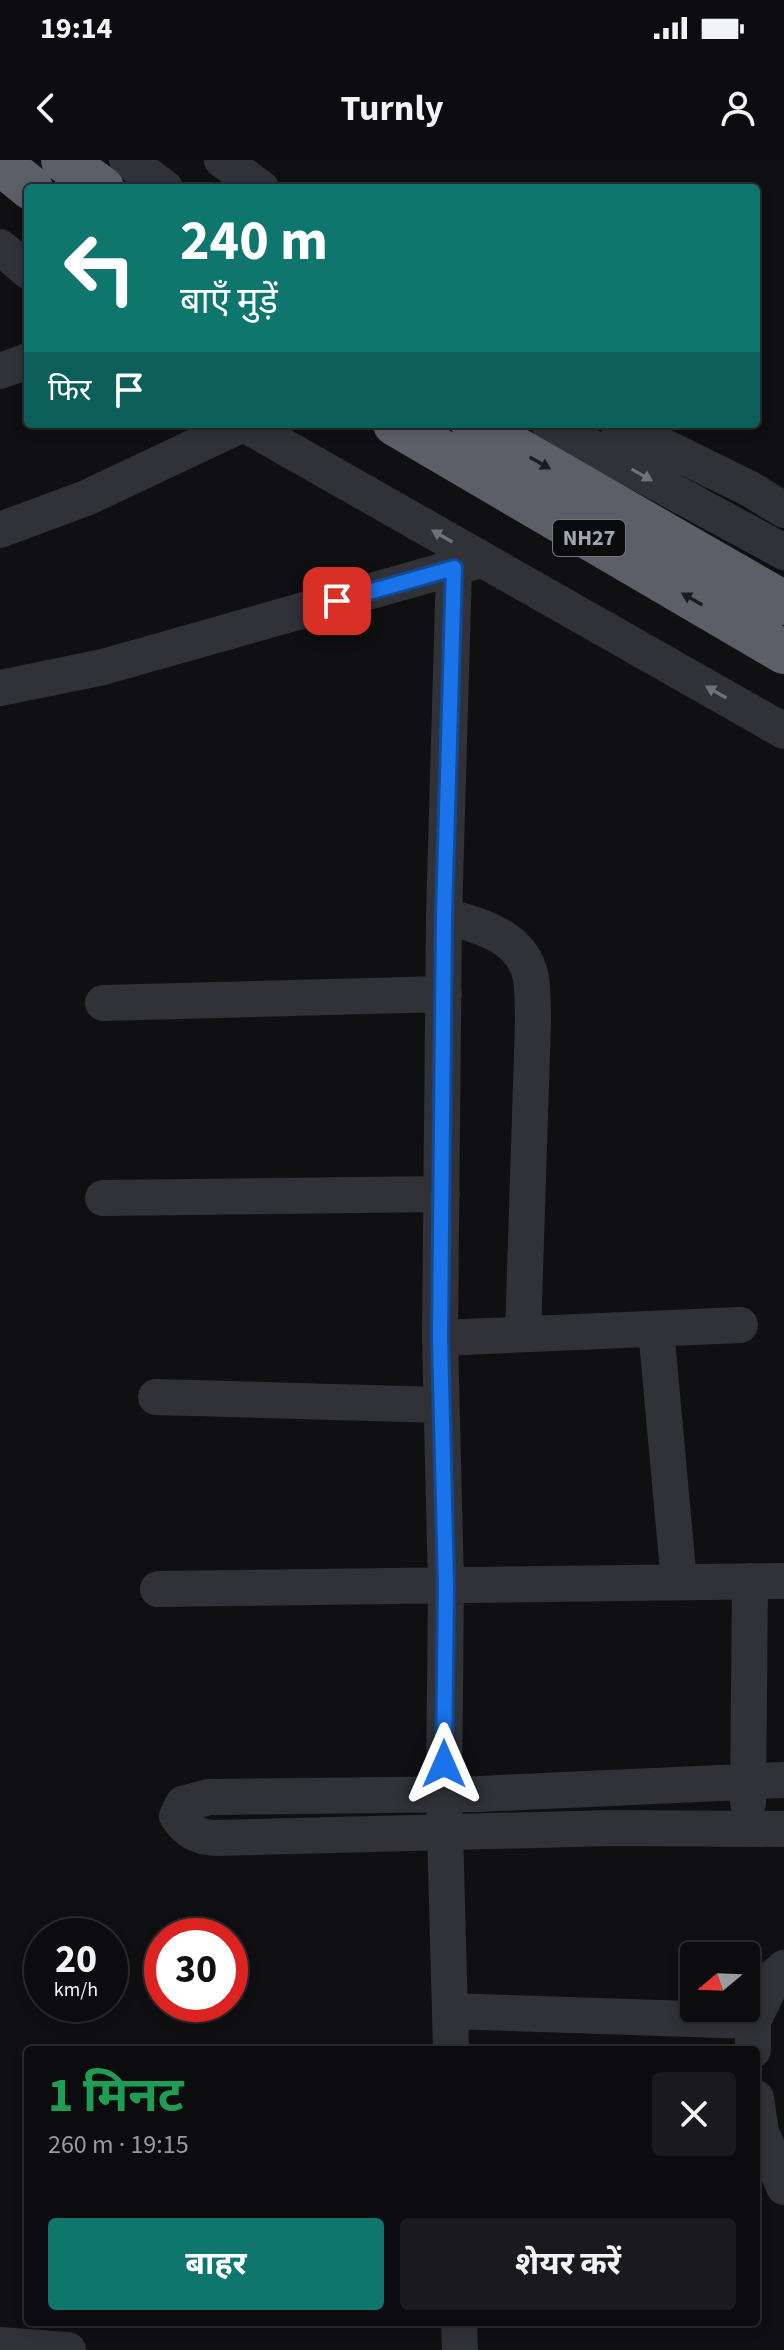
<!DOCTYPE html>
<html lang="hi">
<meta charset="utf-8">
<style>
body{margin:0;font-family:"Source Sans 3","Noto Sans Devanagari",sans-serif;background:#1a1a1c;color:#f1f3f6;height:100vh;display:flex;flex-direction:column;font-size:30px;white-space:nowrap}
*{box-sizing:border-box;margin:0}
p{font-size:26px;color:#9a9b9e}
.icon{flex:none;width:44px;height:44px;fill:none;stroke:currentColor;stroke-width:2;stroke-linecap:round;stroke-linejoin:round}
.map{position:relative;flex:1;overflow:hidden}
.sheet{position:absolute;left:24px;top:1886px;width:736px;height:280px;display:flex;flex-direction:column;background:#0c0c0e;border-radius:8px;box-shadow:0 4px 12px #0003,0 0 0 2px #2c2c2e}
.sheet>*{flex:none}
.guide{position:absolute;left:24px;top:24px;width:736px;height:244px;border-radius:8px;box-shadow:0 4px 12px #0003,0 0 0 2px #2c2c2e;background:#0f766e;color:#fff;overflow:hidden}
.needle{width:52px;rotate:251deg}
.controls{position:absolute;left:680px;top:1782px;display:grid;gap:16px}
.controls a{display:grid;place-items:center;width:80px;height:80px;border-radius:8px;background:#0c0c0e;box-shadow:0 4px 12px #0003,0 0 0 2px #2c2c2e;font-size:40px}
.speed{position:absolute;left:24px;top:1758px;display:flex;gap:16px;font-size:40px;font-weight:700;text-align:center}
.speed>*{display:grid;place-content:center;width:104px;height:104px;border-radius:50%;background:#0c0c0e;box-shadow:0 4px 12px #0003,0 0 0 2px #2c2c2e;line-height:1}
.speed small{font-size:20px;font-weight:400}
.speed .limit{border:12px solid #d22;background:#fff;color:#111}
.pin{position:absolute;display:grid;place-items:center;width:68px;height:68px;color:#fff;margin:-34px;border-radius:16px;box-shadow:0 4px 12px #0006}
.me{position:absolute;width:88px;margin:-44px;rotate:0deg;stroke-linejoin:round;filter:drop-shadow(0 0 6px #0008)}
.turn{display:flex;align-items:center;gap:28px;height:168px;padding:0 24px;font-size:36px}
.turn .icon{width:104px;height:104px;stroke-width:2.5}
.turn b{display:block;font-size:56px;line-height:68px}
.then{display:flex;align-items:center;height:76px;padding:0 24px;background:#0003;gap:16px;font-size:30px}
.round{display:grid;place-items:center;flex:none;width:84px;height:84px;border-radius:8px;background:#1a1a1c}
.summary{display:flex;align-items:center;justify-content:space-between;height:136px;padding:0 24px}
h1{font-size:48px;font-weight:700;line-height:60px;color:#1e9e55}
.button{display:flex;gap:16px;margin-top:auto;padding:16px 24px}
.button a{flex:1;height:92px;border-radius:8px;background:#0f766e;color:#fff;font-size:32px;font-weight:700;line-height:92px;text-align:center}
.button a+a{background:#1a1a1c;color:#f1f3f6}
.status{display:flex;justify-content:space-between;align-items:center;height:56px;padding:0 40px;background:#0c0c0e;direction:ltr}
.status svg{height:22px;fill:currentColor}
header{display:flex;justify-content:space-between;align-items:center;height:104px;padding:0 24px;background:#0c0c0e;font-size:36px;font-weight:700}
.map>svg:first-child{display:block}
</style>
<div class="status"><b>19:14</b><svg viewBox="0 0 49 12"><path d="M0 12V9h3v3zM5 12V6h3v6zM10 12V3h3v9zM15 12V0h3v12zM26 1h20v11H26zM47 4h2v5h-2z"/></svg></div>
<header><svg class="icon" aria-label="back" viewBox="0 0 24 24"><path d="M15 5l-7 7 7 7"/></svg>Turnly<svg class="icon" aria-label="person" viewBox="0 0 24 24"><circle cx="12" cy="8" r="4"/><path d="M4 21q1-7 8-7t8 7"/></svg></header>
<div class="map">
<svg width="784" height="2190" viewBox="0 0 784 2190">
<rect width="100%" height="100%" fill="#101012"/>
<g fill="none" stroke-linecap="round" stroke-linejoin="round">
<!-- minor -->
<path stroke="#313237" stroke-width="36" d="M127 0 165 28
M222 0 261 28
M0 87 28 111
M0 211 28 201
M244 264 784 571
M549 264 784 392
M618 264 750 329 784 350
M0 370 86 338 243 264
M0 528 103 507 474 402
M444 756C479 765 523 776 531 818 533 832 533 847 533 862L523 1174
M103 843 444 834
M103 1038 442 1034
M656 1169 679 1422
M440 1178 740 1165
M156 1237 441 1245
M158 1429 784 1421
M784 1620 478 1634 209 1637 183 1644 177 1656C188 1672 197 1677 216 1678L613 1668 784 1669
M748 1643 750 1421
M450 1851 753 1861
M451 1890 444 1634 446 1425 440 1178 444 756 454 408
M753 1890V1861L775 1816 784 1808
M756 1938 761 1972 784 2027
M459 2162 460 2190
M0 2185 68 2190"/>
<!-- highway -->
<path stroke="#5d5f68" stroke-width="44" d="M63 0 102 28
M0 3 31 28
M395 264 784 492
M473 264 784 443"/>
</g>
<!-- one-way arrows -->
<defs><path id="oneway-solid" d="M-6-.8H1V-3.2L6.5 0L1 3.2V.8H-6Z" transform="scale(2)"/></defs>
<g fill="#1b1c1f">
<use href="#oneway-solid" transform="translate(540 303) rotate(30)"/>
<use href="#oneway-solid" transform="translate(692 439) rotate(-150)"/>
</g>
<g fill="#6f717b">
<use href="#oneway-solid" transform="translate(642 315) rotate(29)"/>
<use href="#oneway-solid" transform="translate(442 376) rotate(-150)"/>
<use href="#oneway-solid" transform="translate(716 532) rotate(-150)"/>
</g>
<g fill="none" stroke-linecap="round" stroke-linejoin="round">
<!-- route casing -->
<g stroke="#114b97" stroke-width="20">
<path id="route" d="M337 441 454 408 444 756 440 1178 446 1425 444 1604"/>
</g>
<!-- route -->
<use href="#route" stroke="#1a73e8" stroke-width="14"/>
</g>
<g text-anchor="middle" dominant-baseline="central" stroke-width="8" stroke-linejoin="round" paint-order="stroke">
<!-- shield labels -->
<rect fill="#0b0b0d" stroke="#747780" stroke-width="2" x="553" y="360" width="72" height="36" rx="6"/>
<g font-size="22" font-weight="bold" fill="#a1a5b2">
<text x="589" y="378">NH27</text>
</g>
</g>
</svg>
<div class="controls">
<a><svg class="needle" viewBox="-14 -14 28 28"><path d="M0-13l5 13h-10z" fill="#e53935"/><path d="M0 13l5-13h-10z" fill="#9a9b9e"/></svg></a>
</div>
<div class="speed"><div>20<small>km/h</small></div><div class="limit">30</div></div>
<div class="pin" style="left:337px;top:441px;background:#d93025"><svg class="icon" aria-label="arrive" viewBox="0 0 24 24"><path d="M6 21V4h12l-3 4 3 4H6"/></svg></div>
<svg class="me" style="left:444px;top:1604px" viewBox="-20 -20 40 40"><path d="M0-17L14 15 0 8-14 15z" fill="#1a73e8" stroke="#fff" stroke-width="4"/></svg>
<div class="guide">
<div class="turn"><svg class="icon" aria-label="left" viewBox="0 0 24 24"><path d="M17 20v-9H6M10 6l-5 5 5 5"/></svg><div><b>240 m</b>बाएँ मुड़ें</div></div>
<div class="then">फिर<svg class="icon" aria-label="arrive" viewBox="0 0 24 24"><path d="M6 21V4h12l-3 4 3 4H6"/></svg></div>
</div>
<section class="sheet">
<div class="summary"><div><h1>1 मिनट</h1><p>260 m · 19:15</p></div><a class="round"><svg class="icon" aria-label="close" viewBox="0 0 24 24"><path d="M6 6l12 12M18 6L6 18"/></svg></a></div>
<div class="button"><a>बाहर</a><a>शेयर करें</a></div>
</section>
</div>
